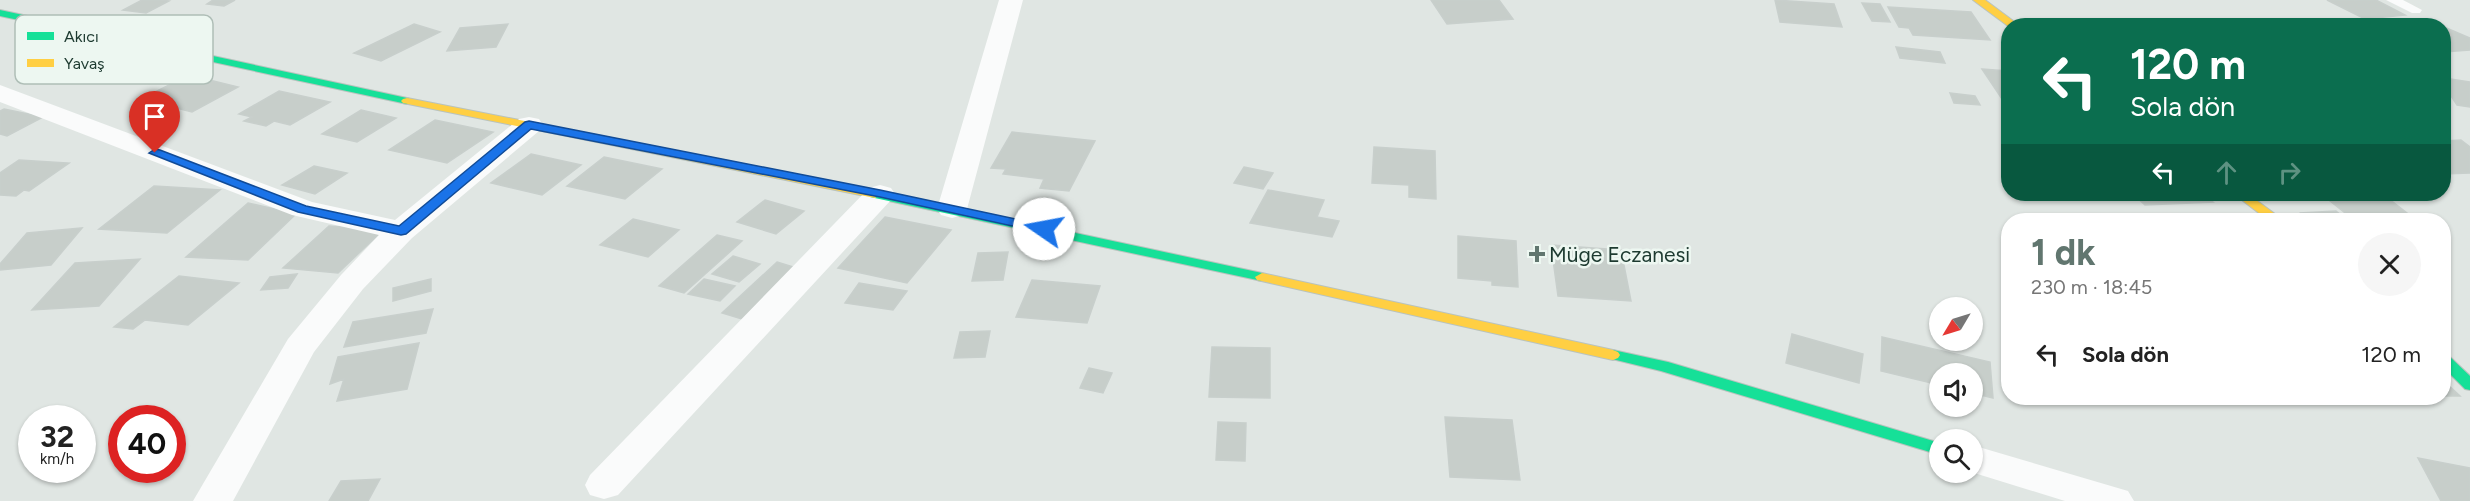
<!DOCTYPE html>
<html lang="tr">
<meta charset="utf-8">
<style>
body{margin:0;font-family:Figtree,sans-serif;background:#f6f6f6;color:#222;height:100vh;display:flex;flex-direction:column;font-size:22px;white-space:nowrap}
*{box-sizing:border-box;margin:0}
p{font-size:20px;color:#767676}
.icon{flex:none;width:33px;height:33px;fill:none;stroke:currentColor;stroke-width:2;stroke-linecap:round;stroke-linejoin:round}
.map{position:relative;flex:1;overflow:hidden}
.panel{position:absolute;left:2001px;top:213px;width:450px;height:192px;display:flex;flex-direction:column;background:#fff;border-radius:24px;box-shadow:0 2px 4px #0004}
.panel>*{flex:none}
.hud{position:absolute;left:2001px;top:18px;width:450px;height:183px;border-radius:24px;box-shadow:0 2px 4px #0004;background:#0b6e4f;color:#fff;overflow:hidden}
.needle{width:39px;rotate:232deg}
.buttons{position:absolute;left:1929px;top:297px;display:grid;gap:12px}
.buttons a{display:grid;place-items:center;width:54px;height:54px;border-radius:50%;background:#fff;box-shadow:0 2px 4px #0004;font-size:30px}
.speed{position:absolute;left:18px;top:405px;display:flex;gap:12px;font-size:30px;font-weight:700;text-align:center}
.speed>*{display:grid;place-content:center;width:78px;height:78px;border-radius:50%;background:#fff;box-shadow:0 2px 4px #0004;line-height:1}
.speed small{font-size:15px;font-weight:400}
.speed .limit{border:9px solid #d22;background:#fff;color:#111}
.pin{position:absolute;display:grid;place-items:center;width:51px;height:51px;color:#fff;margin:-62px -26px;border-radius:50% 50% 50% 0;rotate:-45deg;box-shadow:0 0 6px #0007}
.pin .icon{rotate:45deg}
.me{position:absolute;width:66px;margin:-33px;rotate:282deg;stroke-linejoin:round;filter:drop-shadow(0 0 4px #0008)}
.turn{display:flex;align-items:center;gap:21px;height:126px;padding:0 30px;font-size:27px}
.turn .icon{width:78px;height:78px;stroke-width:2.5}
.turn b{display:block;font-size:42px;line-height:51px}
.lanes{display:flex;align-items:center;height:57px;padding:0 30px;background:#0003;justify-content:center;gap:30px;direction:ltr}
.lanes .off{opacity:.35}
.round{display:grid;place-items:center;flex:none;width:63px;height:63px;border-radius:32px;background:#f6f6f6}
.overview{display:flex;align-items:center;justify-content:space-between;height:102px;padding:0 30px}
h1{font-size:36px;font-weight:700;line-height:45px;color:#61766f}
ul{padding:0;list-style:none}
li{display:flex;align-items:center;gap:18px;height:78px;padding:0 30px}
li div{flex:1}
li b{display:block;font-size:22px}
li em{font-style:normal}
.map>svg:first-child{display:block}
</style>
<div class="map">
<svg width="2470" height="501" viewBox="0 0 2470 501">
<rect width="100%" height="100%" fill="#e0e6e3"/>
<!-- building -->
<path fill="#c7ceca" stroke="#c8cfcc" stroke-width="1.5" d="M142 0H161L169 1 146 13 123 10Z
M213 0H235L224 6 207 4Z
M1431 0H1499L1513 19 1447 24Z
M1775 0 1834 4 1842 27 1780 22Z
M2327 0H2376L2405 15 2365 19Z
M1862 3 1880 4 1890 22 1872 21Z
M1888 7 1971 12 1990 40 1913 35 1909 28 1899 27Z
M414 24 440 32 381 61 354 53Z
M508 24 496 47 447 51 460 28Z
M2444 27 2470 38V50L2444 52Z
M1896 47 1940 52 1945 63 1900 58Z
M1982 69 2008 71V99H2002Z
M189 75 238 87 192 112 141 99Z
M2444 78 2470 82V107L2457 105 2444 85Z
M279 91 330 102 290 125 274 121 266 126 244 121 252 117 239 114Z
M1950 93 1975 96 1980 105 1954 103Z
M4 109 43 117 7 136 0 134V111Z
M361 110 396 118 357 142 322 134Z
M435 120 493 132 447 163 389 150Z
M1012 132 1095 141 1069 191 1040 188 1044 179 1003 174 1006 169 991 168Z
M2461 140 2470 147V173L2444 174V141Z
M1374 147 1435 151 1436 199 1409 197V185L1372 183Z
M531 154 581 165 542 195 491 183Z
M604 157 662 169 625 199 567 186Z
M19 160 69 163 29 191 24 190 16 196 0 195V173Z
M314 166 347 173 315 194 282 185Z
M1244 167 1273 173 1263 189 1234 183Z
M154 186 220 190 167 233 99 229Z
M1268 190 1324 200 1317 217 1339 221 1332 237 1250 223Z
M2133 194H2203L2213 202 2145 205Z
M2384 195 2416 220H2354L2325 197Z
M765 200 804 211 776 234 737 222Z
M248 203 296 214 248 260 186 257Z
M2336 211 2347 220H2310L2301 213Z
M885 217 951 230 907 283 838 268Z
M633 219 679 230 648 257 600 245Z
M329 226 383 230 338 273 283 268Z
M82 228 51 265 0 270V264L27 233Z
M717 235 742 241 684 293 659 286Z
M1458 236 1516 241 1518 287 1492 285V281L1458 278Z
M1551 245 1621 250 1631 301 1558 296Z
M1008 252 1003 280 972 281 978 253Z
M733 256 760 264 739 282 712 274Z
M140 259 99 306 32 310 75 263Z
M777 262 800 269 745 320 722 313Z
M297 274 288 288 261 290 270 277Z
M179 276 239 283 188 325 145 320 133 329 114 327Z
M431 279V291L393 301V288Z
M704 279 735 286 720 301 688 294Z
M1032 280 1100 286 1087 323 1016 317Z
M859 283 907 291 893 310 845 303Z
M433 309 426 333 344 347 353 322Z
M990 331 985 357 954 358 960 332Z
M1792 334 1863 354 1859 383 1786 363Z
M1882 337 1990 362 1993 398 1972 393V374H1940V385L1881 371Z
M419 343 407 389 337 401 344 379 330 384 338 357Z
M1212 347 1270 348V398L1209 397Z
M1089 368 1112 373 1103 393 1080 388Z
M2444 381 2460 396H2444Z
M1445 417 1512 420 1520 480 1450 477Z
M1218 422 1246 423 1245 461 1216 460Z
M2418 458 2470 468V501H2441Z
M380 479 368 501H329L341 481Z"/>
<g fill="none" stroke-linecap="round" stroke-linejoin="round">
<!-- fast casing -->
<g stroke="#b9c3be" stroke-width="2">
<path id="fast" d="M0 10 407 98 413 101 407 104 0 16Z
M875 190 1262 273 1269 277 1262 281 870 197 869 194Z
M1613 350 1668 362 1940 443V455L1661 371 1608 358 1606 355 1608 352Z
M2444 355 2449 356 2470 376V390L2465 389 2444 368Z"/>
</g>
<!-- slow casing -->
<g stroke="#b9c3be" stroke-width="2">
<path id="slow" d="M1973 0H1985L2020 26H2008Z
M407 98 875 190 881 194 875 198 403 103 401 101 403 99Z
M2234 194H2248L2283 220H2268Z
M1262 273 1613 350 1618 352 1620 355 1618 358 1613 360 1257 280 1255 277Z"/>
</g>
<!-- lane -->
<path fill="#fafbfb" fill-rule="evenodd" d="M2386 0H2403L2422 10 2420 13H2412Z"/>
<!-- street -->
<path fill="#fafbfb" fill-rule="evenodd" d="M999 0H1023L967 209 963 215 952 218 941 215 937 209Z
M0 85 312 202 395 220 519 119 529 117 539 119 543 125 539 131 412 238 363 289 314 352 233 501H193L288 339 341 275 379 235 292 215 0 102Z
M880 185 891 188 895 194 891 200 618 495 604 499 590 495 585 485 590 475 869 188Z
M1972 445 2128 491 2134 501H2065L1971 472Z"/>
<!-- fast -->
<use href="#fast" fill="#16e098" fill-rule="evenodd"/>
<!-- slow -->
<use href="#slow" fill="#ffcf43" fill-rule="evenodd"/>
</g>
<!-- route -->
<path fill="#1a73e8" stroke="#114b97" stroke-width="1.5" d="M529 121 880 190 1044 225 1051 229 1044 233 880 197 531 129 406 234 401 235 298 212 149 153 155 149 160 150 306 206 399 226 525 122Z"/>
<!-- markers -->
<path fill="#61766f" stroke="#edf7f1" stroke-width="2" d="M1534 245h6v6h6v6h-6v6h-6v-6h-6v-6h6z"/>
<g text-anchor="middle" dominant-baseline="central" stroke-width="5" stroke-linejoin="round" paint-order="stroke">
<!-- poi labels -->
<g font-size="21" fill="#1d3a30" stroke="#edf7f1" text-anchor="start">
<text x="1549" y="254">Müge Eczanesi</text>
</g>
</g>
<!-- legend -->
<rect x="15" y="15" width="198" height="69" rx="9" fill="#edf7f1" stroke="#afbeb7" stroke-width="1.5"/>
<rect x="27" y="32" width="27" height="8" fill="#16e098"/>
<rect x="27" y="59" width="27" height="8" fill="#ffcf43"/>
<g font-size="16" fill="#1d3a30">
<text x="64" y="42">Akıcı</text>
<text x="64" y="69">Yavaş</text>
</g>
</svg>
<div class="buttons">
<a><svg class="needle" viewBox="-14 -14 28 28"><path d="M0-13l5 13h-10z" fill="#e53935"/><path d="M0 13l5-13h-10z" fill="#767676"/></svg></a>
<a><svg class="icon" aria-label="sound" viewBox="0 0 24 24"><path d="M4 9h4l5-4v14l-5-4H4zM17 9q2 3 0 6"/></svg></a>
<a><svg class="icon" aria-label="search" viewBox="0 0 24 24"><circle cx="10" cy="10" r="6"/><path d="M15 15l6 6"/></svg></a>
</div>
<div class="speed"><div>32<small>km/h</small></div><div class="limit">40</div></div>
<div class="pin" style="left:155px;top:153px;background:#d93025"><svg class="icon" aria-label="arrive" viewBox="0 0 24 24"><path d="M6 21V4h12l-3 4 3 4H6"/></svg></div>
<svg class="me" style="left:1044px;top:229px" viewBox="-20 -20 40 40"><circle r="19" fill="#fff"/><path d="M0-13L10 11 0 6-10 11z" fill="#1a73e8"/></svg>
<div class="hud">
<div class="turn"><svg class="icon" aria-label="left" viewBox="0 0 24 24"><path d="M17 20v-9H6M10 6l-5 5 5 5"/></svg><div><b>120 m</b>Sola dön</div></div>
<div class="lanes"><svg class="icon" aria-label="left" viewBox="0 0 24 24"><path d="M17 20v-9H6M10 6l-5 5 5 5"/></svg><svg class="icon off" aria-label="ahead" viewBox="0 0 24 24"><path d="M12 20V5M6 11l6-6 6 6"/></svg><svg class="icon off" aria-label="right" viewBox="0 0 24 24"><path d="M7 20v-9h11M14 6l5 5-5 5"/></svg></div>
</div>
<section class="panel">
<div class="overview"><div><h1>1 dk</h1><p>230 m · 18:45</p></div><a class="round"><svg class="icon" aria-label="close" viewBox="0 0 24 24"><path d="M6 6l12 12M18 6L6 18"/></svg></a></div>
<ul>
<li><svg class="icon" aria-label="left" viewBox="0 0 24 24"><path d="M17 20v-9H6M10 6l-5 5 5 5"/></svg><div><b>Sola dön</b></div><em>120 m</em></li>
</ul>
</section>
</div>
